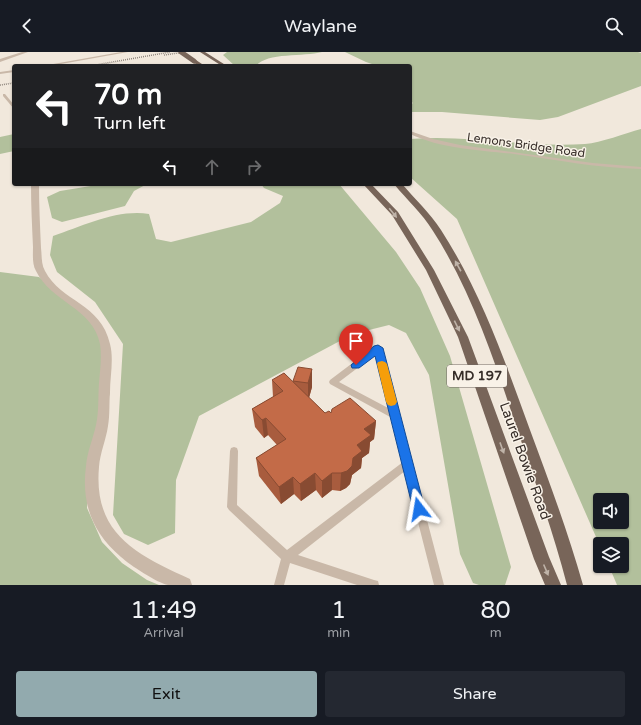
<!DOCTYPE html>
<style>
body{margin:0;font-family:"Varela Round",sans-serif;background:#242831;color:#f1f3f6;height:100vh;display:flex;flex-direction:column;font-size:15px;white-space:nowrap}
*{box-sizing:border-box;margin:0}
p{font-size:13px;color:#9ea1a6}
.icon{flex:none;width:22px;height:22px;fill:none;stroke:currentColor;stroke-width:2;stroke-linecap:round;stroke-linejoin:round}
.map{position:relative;height:533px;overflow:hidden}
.drawer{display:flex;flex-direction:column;background:#171b24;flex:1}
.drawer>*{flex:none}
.banner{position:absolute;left:12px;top:12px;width:400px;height:122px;border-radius:4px;box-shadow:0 1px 3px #0004;background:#202124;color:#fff;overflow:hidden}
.buttons{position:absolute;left:593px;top:441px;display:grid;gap:8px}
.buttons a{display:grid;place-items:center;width:36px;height:36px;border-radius:4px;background:#171b24;box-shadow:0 1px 3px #0004;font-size:20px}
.pin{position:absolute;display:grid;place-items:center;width:34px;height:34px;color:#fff;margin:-41px -17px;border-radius:50% 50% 50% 0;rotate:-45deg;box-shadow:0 0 4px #0007}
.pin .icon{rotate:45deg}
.me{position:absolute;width:44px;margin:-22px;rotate:346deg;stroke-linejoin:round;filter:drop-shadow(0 0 3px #0008)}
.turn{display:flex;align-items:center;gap:14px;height:84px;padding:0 16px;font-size:18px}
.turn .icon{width:52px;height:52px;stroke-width:2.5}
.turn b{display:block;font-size:28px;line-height:34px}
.lanes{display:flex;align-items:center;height:38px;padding:0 16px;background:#0003;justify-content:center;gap:20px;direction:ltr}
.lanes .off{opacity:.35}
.eta{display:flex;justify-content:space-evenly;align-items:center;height:68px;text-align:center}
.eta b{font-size:24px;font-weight:600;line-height:28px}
.cta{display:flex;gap:8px;margin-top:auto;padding:8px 16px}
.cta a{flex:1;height:46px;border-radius:4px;background:#92aaae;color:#111;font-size:16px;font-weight:600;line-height:46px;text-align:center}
.cta a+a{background:#242831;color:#f1f3f6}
header{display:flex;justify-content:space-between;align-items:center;height:52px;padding:0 16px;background:#171b24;font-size:18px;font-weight:600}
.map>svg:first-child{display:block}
</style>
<header><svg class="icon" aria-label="back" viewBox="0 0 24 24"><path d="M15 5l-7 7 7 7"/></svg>Waylane<svg class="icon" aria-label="search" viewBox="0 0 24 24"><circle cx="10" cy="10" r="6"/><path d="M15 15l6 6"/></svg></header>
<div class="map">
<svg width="641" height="533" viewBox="0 0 641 533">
<rect width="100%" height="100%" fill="#f1e8dc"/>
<!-- green -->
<path fill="#b2c09c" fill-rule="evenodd" d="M227 0H322C304 5 267 0 256 14H235L223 3Z
M345 0H638L641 1V34L558 65 540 68 442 60H410V53L413 51 410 49V14H378L366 10Z
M641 77V533H617L609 514H622V492H600V494L457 167 410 125V87C468 82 526 96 585 92 601 91 625 81 641 77ZM600 448H622V470H600Z
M14 82V99L0 102V85Z
M103 132H147L134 139 125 154 62 170 52 166 47 145 60 139Z
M261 132H339L396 200 420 236 450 304 511 515 505 533H479L473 531 460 502 429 323 406 281 389 273 353 282 199 364 176 428 175 481 148 493 124 482 113 463 123 292 95 250 57 220 50 203 53 184C83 174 117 157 149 162L156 187 171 190 251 170 280 151 283 144 264 136Z
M0 220 39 225 89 262 106 292 110 340 88 441 87 456 102 490 122 511 147 528 159 533H0Z"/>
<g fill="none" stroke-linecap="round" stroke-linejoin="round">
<!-- lane -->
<path fill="#c9b8a8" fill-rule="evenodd" d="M121 0H128L50 14H42Z
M14 18V20L0 22V20Z
M3 42H5L14 53V57L3 44Z
M410 79 433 87 460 93 593 111 641 115V117C598 116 557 108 514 102 479 98 442 97 410 82Z
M378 293 381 294 382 296 444 533H434L405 419 298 503 374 528 378 529 379 533H357L290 511 284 533H274L281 507 229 458 227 455 230 399 231 396 234 395 237 396 238 399 237 453 287 498 403 410 392 366 330 332 329 330 330 328 375 294ZM376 302 390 357 339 330Z"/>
<!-- street -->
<path fill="#c9b8a8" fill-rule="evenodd" d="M22 0H28L0 10V7Z
M31 132H39C39 153 40 174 41 196 42 204 41 212 45 219 61 250 101 251 110 292 114 307 110 325 110 340 109 352 110 363 108 374 106 388 100 401 99 415 93 482 137 503 190 527L192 533C184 533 175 533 168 533 157 531 130 513 121 505 93 481 81 452 86 414 87 400 93 387 96 373 99 360 98 345 99 331 100 319 102 305 100 292 93 256 51 250 36 219 32 212 33 203 33 195 32 174 31 153 31 132Z"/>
<!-- primary -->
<path fill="#786559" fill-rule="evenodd" d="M200 0H205L227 14H222Z
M192 8H196L205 14H200L192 10Z
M363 132H371L398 160 434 218 468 285 549 505 561 533H545L534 507 458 285 426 218 392 163Z
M394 132H402C415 147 430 161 441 178 481 240 505 309 530 378 549 429 568 480 583 533H567C553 479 534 427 516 374 494 307 471 238 433 179 422 161 407 148 394 132Z"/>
<!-- rail -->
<path stroke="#362d28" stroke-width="1.5" stroke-dasharray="0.5 1.5" stroke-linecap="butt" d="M164 3 185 0
M90 14 170 0
M0 33 14 31"/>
<!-- primary-bridge -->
<path stroke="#786559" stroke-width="5" d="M181 0 194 9"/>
</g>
<!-- wall -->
<path fill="#a85c3e" d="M312 317V335L309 346 325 361H331L376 369 374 387 370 390 369 401 362 406 361 416 352 423 350 432 346 436 340 439 332 438 322 446 316 438 301 449 294 442 281 452 259 424 256 406 277 393 268 383 264 386 255 375 252 357 273 345 272 328 293 330V329Z"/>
<!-- shaded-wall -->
<path fill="#884b32" d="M312 317V335L308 349V331Z
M266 366 268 383 264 386 262 368Z
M376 369 374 387 370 390 369 401 362 406 361 416 352 423 350 432 346 436 340 439 341 421 353 406 357 393 364 377Z
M315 421 316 438 301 449 300 432Z
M332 421V438L322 446V429Z
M293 425 294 442 281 452 279 435Z"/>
<!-- building -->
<path fill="#c36b48" stroke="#884b32" d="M298 315 312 317 308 331 293 329Z
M284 321 325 361 329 359 331 361 332 357 350 346 376 369 364 377 371 383 357 393 362 399 353 406 352 414 347 419 341 421H332L322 429 315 421 300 432 293 425 279 435 256 406 286 387 266 366 262 368 252 357 283 339 272 328Z"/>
<!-- one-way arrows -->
<defs><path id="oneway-solid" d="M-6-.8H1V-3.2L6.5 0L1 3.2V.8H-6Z"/></defs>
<g fill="#bfb3a8">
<use href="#oneway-solid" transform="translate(393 161) rotate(51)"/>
<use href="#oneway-solid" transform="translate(458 214) rotate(-119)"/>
<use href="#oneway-solid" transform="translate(457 274) rotate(64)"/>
<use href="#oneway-solid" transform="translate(502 396) rotate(70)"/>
<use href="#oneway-solid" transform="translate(546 518) rotate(67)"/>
</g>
<!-- route -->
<path fill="#1a73e8" stroke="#114b97" d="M378 293 383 296 425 457 424 461 419 463 415 461 413 457 375 304 359 316H352L351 313 374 294Z"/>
<!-- slow -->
<path fill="#f59e0b" d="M382 309 385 310 387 312 397 350 395 353 391 354 388 353 386 350 377 312 378 310Z"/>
<g text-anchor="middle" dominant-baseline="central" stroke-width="3" stroke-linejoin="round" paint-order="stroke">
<!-- far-street labels -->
<g font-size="12" fill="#362d28" stroke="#f9f2e8">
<text transform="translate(526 93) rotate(8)">Lemons Bridge Road</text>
</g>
<!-- shield labels -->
<rect fill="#f9f2e8" stroke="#706862" stroke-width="1" x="447" y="313" width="60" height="22" rx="3"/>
<g font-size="13" font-weight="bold" fill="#362d28">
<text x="477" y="324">MD 197</text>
</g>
<!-- street labels -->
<g font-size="14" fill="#362d28" stroke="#f9f2e8">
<text transform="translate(525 409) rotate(70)">Laurel Bowie Road</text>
</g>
</g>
</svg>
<div class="buttons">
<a><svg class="icon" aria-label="sound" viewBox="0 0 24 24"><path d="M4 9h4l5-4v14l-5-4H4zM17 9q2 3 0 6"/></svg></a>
<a><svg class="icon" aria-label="layers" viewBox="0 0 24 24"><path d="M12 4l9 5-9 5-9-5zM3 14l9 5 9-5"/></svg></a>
</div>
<div class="pin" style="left:356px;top:313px;background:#d93025"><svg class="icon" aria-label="arrive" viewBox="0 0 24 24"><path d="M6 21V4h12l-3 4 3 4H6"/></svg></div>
<svg class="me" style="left:419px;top:457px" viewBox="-20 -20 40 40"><path d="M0-17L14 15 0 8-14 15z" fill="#1a73e8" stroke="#fff" stroke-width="4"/></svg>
<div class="banner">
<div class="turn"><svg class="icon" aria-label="left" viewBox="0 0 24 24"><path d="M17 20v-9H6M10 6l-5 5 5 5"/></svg><div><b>70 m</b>Turn left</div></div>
<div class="lanes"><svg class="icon" aria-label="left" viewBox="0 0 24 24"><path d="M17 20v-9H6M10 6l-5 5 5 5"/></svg><svg class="icon off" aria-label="ahead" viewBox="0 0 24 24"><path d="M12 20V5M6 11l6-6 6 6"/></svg><svg class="icon off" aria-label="right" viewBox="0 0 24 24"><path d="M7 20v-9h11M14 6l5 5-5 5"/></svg></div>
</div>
</div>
<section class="drawer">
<div class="eta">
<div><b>11:49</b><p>Arrival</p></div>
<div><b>1</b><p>min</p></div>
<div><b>80</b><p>m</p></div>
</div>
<div class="cta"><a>Exit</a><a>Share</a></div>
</section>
